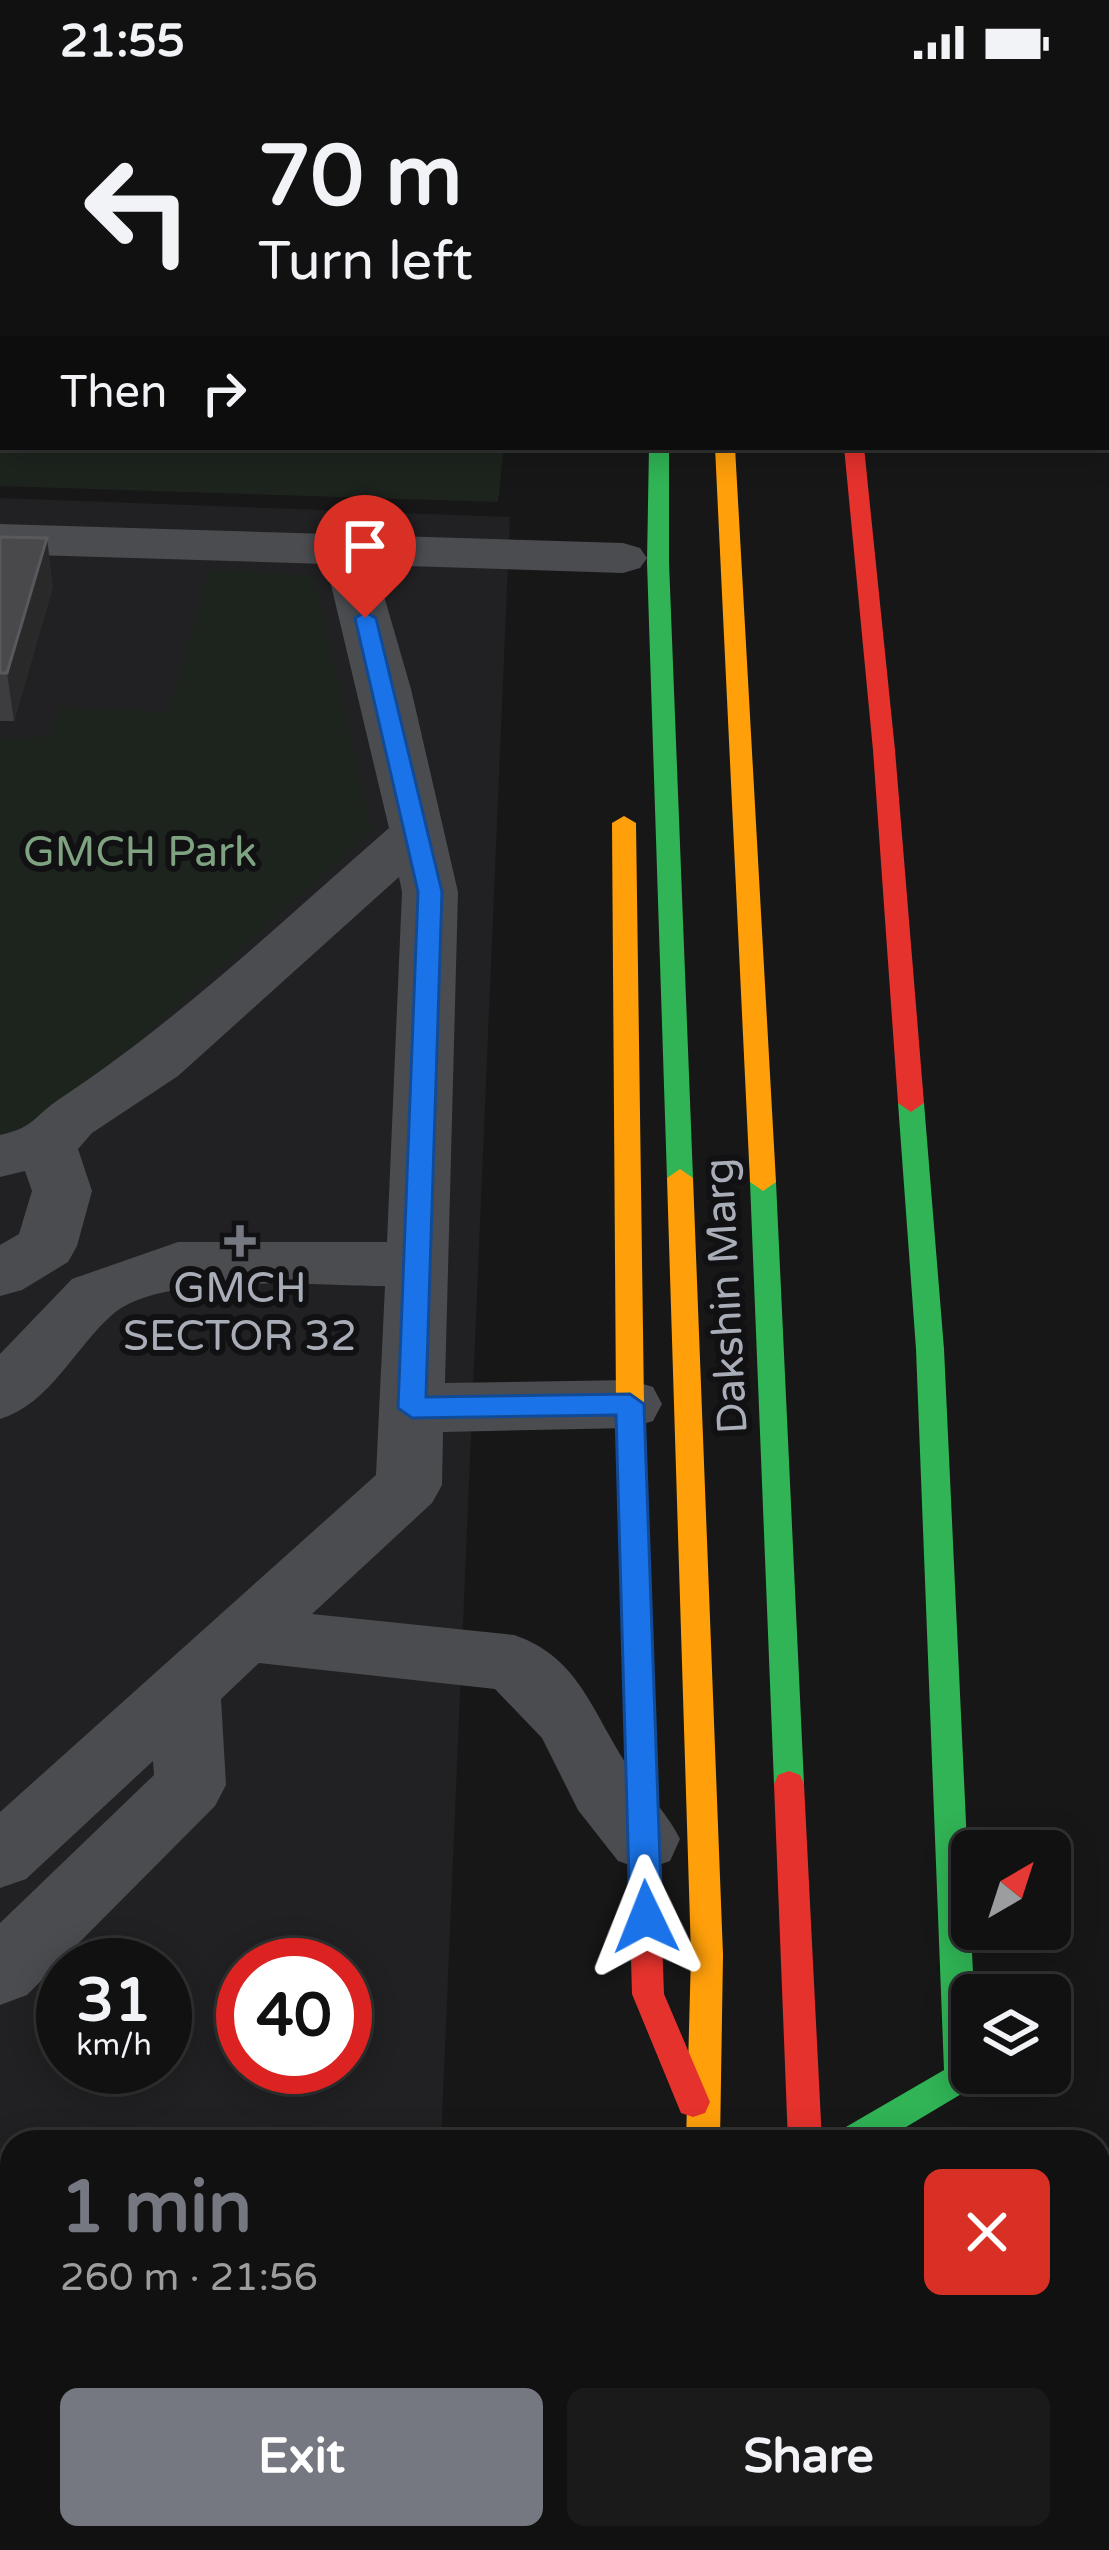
<!DOCTYPE html>
<meta charset="utf-8">
<style>
body{margin:0;font-family:"Varela Round",sans-serif;background:#1a1a1a;color:#f1f3f6;height:100vh;display:flex;flex-direction:column;font-size:45px;white-space:nowrap}
*{box-sizing:border-box;margin:0}
p{font-size:39px;color:#9c9d9f}
.icon{flex:none;width:66px;height:66px;fill:none;stroke:currentColor;stroke-width:2;stroke-linecap:round;stroke-linejoin:round}
.map{position:relative;flex:1;overflow:hidden}
.panel{position:absolute;left:0px;top:2046px;width:1110px;height:420px;display:flex;flex-direction:column;background:#111;border-radius:36px 36px 0 0;box-shadow:0 6px 30px #0003,0 0 0 3px #303131}
.panel>*{flex:none}
.top-card{position:absolute;left:0px;top:0px;width:1110px;height:366px;box-shadow:0 6px 30px #0003,0 0 0 3px #303131;background:#111;color:#f1f3f6;overflow:hidden}
.needle{width:78px;rotate:39deg}
.controls{position:absolute;left:951px;top:1746px;display:grid;gap:24px}
.controls a{display:grid;place-items:center;width:120px;height:120px;border-radius:18px;background:#111;box-shadow:0 6px 30px #0003,0 0 0 3px #303131;font-size:60px}
.speed{position:absolute;left:36px;top:1854px;display:flex;gap:24px;font-size:60px;font-weight:700;text-align:center}
.speed>*{display:grid;place-content:center;width:156px;height:156px;border-radius:50%;background:#111;box-shadow:0 6px 30px #0003,0 0 0 3px #303131;line-height:1}
.speed small{font-size:30px;font-weight:400}
.speed .limit{border:18px solid #d22;background:#fff;color:#111}
.pin{position:absolute;display:grid;place-items:center;width:102px;height:102px;color:#fff;margin:-123px -51px;border-radius:50% 50% 50% 0;rotate:-45deg;box-shadow:0 0 12px #0007}
.pin .icon{rotate:45deg}
.me{position:absolute;width:132px;margin:-66px;rotate:358deg;stroke-linejoin:round;filter:drop-shadow(0 0 9px #0008)}
.turn{display:flex;align-items:center;gap:42px;height:252px;padding:0 60px;font-size:54px}
.turn .icon{width:156px;height:156px;stroke-width:2.5}
.turn b{display:block;font-size:84px;line-height:102px}
.then{display:flex;align-items:center;height:114px;padding:0 60px;background:#0003;gap:24px;font-size:45px}
.round{display:grid;place-items:center;flex:none;width:126px;height:126px;border-radius:18px;background:#1a1a1a}
.headline{display:flex;align-items:center;justify-content:space-between;height:204px;padding:0 60px}
h1{font-size:72px;font-weight:700;line-height:90px;color:#757880}
.button{display:flex;gap:24px;margin-top:auto;padding:24px 60px}
.button a{flex:1;height:138px;border-radius:18px;background:#757880;color:#fff;font-size:48px;font-weight:700;line-height:138px;text-align:center}
.button a+a{background:#1a1a1a;color:#f1f3f6}
.status{display:flex;justify-content:space-between;align-items:center;height:84px;padding:0 60px;background:#111;direction:ltr}
.status svg{height:33px;fill:currentColor}
.map>svg:first-child{display:block}
</style>
<div class="status"><b>21:55</b><svg viewBox="0 0 49 12"><path d="M0 12V9h3v3zM5 12V6h3v6zM10 12V3h3v9zM15 12V0h3v12zM26 1h20v11H26zM47 4h2v5h-2z"/></svg></div>
<div class="map">
<svg width="1109" height="2466" viewBox="0 0 1109 2466">
<rect width="100%" height="100%" fill="#171717"/>
<!-- built -->
<path fill="#212123" fill-rule="evenodd" d="M29 0H517L28 3Z
M0 414 510 433 441 2058H12V2454H425L424 2466H0ZM63 1881H165V1983H63ZM243 1881H345V1983H243Z"/>
<!-- green -->
<path fill="#1d241e" d="M0 227 3 363H504L498 418 0 402Z
M210 485 314 492 372 747 36 1049 0 1057V655L25 656 51 650 60 623 169 628Z"/>
<g fill="none" stroke-linecap="round" stroke-linejoin="round">
<!-- lane -->
<path fill="#4b4c50" fill-rule="evenodd" d="M1107 240H1109V252H1107Z"/>
<!-- street -->
<path fill="#4b4c50" fill-rule="evenodd" d="M0 440 623 459 640 464 647 474 640 484 623 489 375 481 411 605 458 808 445 1299 630 1296 653 1303 662 1320 653 1337 630 1344 443 1348 442 1401 432 1419 312 1530 514 1551C581 1573 594 1634 630 1685 646 1710 667 1728 680 1755L670 1777 644 1786 618 1777 578 1726 542 1654 495 1605 259 1579 221 1615 226 1701 215 1722 27 1911 0 1921V1839L154 1691 153 1677 26 1795 0 1804V1728L376 1391 385 1202C317 1202 164 1187 113 1230 75 1263 50 1320 0 1335V1270L72 1195 178 1158H387L402 808 399 793 178 992 92 1049 78 1065 92 1107 77 1162 68 1178 22 1206 0 1212V1161L19 1150 32 1107 25 1087 0 1093V1051C36 1043 33 1032 61 1014 179 936 282 837 389 744L326 480 0 470Z"/>
<!-- fast -->
<path fill="#30b455" fill-rule="evenodd" d="M599 0H617V3H599Z
M696 0H714V3H696Z
M0 208H3V220H0Z
M649 363H669V478L693 1094 680 1103 667 1094 647 478Z
M911 1010 924 1019 944 1265 974 1911 972 1989 978 1993 973 2003 881 2058H834L839 2047 944 1986 916 1265 898 1019Z
M763 1089 776 1098 804 1700 800 1709 789 1713 778 1709 774 1700 750 1098Z
M653 2454H689V2466H653Z"/>
<!-- slow -->
<path fill="#ff9f0a" fill-rule="evenodd" d="M798 0H816L817 3H799Z
M715 363H735L776 1098 763 1107 750 1098Z
M624 732 636 739 644 1320 655 1662 651 1671 640 1675 629 1671 625 1662 616 1320 612 739Z
M680 1085 693 1094 723 1871 720 2058H686L691 1871 667 1094Z
M539 2454H578L573 2466H534Z
M878 2454H914L918 2466H882Z"/>
<!-- jam -->
<path fill="#e5322d" fill-rule="evenodd" d="M844 363H864L895 666 924 1019 911 1028 898 1019 873 666Z
M640 1649 651 1653 655 1662 664 1910 710 2018 705 2029 693 2033 681 2029 632 1910 625 1662 629 1653Z
M789 1687 800 1691 804 1700 822 2058H788L774 1700 778 1691Z
M1024 2454H1068L1073 2466H1029Z"/>
</g>
<!-- wall -->
<path fill="#3d3d3f" d="M0 453 53 502 14 637H0Z"/>
<!-- shaded-wall -->
<path fill="#29292a" d="M47 454 53 502 14 637 7 589Z"/>
<!-- building -->
<path fill="#49494c" stroke="#58595d" stroke-width="3" d="M0 453 47 454 7 589H0Z"/>
<!-- route -->
<path fill="#1a73e8" stroke="#114b97" stroke-width="3" d="M365 528 376 534 442 808 426 1313 630 1310 644 1320 662 1833 657 1842 646 1846 635 1842 630 1833 616 1331 412 1334 398 1324 418 808 355 534Z"/>
<!-- markers -->
<path fill="#757880" stroke="#111113" stroke-width="4.5" d="M234 1139h12v12h12v12h-12v12h-12v-12h-12v-12h12z"/>
<g text-anchor="middle" dominant-baseline="central" stroke-width="12" stroke-linejoin="round" paint-order="stroke">
<!-- park labels -->
<g font-size="42" fill="#7fa381" stroke="#111113">
<text x="140" y="768">GMCH Park</text>
</g>
<!-- poi labels -->
<g font-size="42" fill="#a8adb8" stroke="#111113">
<text x="240" y="1204">GMCH<tspan x="240" dy="48">SECTOR 32</tspan></text>
</g>
<!-- street labels -->
<g font-size="42" fill="#a8adb8" stroke="#111113">
<text transform="translate(726 1212) rotate(-93)">Dakshin Marg</text>
</g>
</g>
</svg>
<div class="controls">
<a><svg class="needle" viewBox="-14 -14 28 28"><path d="M0-13l5 13h-10z" fill="#e53935"/><path d="M0 13l5-13h-10z" fill="#9c9d9f"/></svg></a>
<a><svg class="icon" aria-label="layers" viewBox="0 0 24 24"><path d="M12 4l9 5-9 5-9-5zM3 14l9 5 9-5"/></svg></a>
</div>
<div class="speed"><div>31<small>km/h</small></div><div class="limit">40</div></div>
<div class="pin" style="left:365px;top:534px;background:#d93025"><svg class="icon" aria-label="arrive" viewBox="0 0 24 24"><path d="M6 21V4h12l-3 4 3 4H6"/></svg></div>
<svg class="me" style="left:646px;top:1833px" viewBox="-20 -20 40 40"><path d="M0-17L14 15 0 8-14 15z" fill="#1a73e8" stroke="#fff" stroke-width="4"/></svg>
<div class="top-card">
<div class="turn"><svg class="icon" aria-label="left" viewBox="0 0 24 24"><path d="M17 20v-9H6M10 6l-5 5 5 5"/></svg><div><b>70 m</b>Turn left</div></div>
<div class="then">Then<svg class="icon" aria-label="right" viewBox="0 0 24 24"><path d="M7 20v-9h11M14 6l5 5-5 5"/></svg></div>
</div>
<section class="panel">
<div class="headline"><div><h1>1 min</h1><p>260 m · 21:56</p></div><a class="round" style="background:#d93025;color:#fff"><svg class="icon" aria-label="close" viewBox="0 0 24 24"><path d="M6 6l12 12M18 6L6 18"/></svg></a></div>
<div class="button"><a>Exit</a><a>Share</a></div>
</section>
</div>
